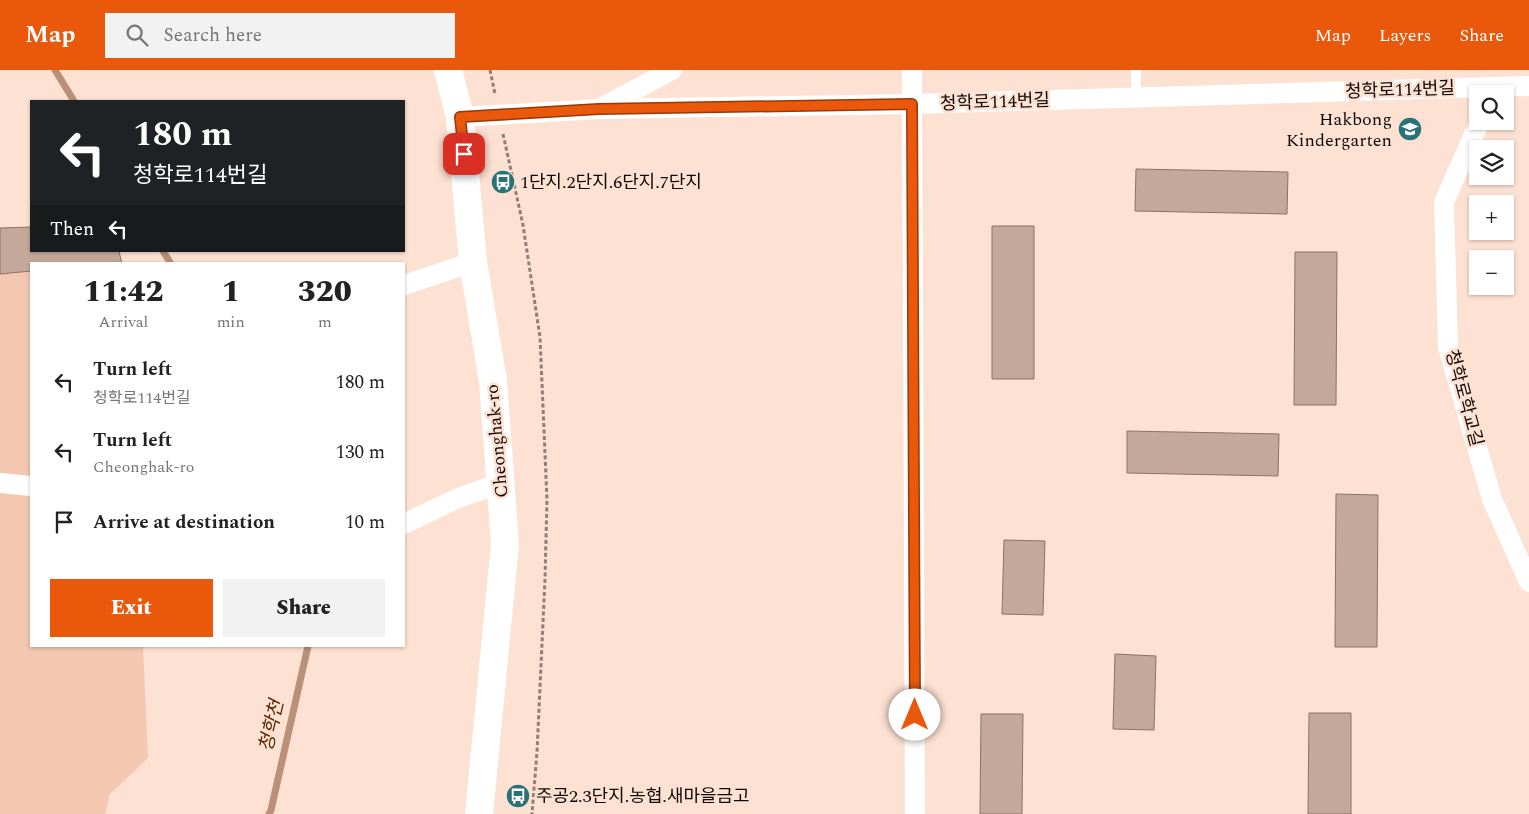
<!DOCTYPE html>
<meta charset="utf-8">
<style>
body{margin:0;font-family:Spectral,"Noto Sans KR",serif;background:#f2f2f2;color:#222;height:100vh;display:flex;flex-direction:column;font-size:19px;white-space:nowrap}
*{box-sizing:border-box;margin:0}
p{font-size:16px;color:#767676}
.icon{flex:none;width:28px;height:28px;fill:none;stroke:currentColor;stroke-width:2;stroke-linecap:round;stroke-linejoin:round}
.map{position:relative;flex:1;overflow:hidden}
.details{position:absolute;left:30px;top:192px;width:375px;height:385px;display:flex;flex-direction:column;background:#fff;border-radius:0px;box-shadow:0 1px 4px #0004}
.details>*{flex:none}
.guide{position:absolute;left:30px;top:30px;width:375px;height:152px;border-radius:0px;box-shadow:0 1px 4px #0004;background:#202124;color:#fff;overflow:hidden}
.buttons{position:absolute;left:1469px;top:15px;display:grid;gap:10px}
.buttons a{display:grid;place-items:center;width:45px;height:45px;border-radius:0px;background:#fff;box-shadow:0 1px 4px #0004;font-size:25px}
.pin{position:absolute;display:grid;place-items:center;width:42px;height:42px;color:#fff;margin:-21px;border-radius:10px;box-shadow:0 2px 8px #0006}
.me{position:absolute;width:55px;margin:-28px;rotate:0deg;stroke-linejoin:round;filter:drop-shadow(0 0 4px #0008)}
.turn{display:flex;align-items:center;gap:18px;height:105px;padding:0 20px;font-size:22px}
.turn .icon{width:65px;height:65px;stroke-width:2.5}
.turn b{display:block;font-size:35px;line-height:42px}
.then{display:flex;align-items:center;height:48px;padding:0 20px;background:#0003;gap:10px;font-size:19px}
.eta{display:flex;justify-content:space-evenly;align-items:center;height:85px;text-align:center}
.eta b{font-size:30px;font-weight:800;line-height:35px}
.primary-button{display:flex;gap:10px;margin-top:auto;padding:10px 20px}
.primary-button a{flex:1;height:58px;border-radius:0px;background:#ea580c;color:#fff;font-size:20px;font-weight:800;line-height:58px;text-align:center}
.primary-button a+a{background:#f2f2f2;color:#222}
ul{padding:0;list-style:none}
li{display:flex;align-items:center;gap:15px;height:70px;padding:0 20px}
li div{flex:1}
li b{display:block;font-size:19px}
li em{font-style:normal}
header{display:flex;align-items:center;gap:30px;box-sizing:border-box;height:70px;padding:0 25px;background:#ea580c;color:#fff}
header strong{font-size:24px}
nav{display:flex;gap:28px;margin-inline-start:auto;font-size:18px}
.search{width:350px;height:45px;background:#f2f2f2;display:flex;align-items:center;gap:12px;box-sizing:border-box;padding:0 18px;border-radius:0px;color:#767676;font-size:19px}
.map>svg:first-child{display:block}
</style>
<header>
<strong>Map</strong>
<div class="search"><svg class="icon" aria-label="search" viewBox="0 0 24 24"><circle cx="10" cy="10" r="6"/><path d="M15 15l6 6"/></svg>Search here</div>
<nav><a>Map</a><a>Layers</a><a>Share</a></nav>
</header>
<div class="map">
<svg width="1529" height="744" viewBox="0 0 1529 744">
<rect width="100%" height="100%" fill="#fde1d2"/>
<!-- green -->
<path fill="#f3c7b0" d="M31 157V181H119L122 194H31V576H143L148 688 110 724 105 744H0V158Z"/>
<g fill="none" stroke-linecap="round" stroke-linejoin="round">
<!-- stream -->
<path stroke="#ba9079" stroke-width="7" d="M55 0 74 31
M163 181 171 194
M269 744 271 740 308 576"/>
</g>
<!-- building -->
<path fill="#c4a99b" stroke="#8b7265" d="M1136 99 1288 102 1287 144 1135 141Z
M992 156H1034V309H992Z
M31 157V181H119L122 194H31V201L0 204V158Z
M1295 182H1337L1336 335H1294Z
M1127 361 1279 364 1278 406 1127 403Z
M1336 424 1378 425 1377 577H1335Z
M1004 470 1045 471 1043 545 1002 544Z
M1115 584 1156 586 1154 660 1113 659Z
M1309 643H1351V744H1308Z
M981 644H1023L1022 744H980Z"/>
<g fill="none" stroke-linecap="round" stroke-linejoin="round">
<!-- path -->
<path stroke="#927e74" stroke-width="3" stroke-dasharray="4 2.5" stroke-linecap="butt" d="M490 0 495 24
M503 64 523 155 540 267 547 430 545 509 537 682 532 744"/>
<!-- lane -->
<path stroke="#fff" stroke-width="10" d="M1136 28V0"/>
<!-- street -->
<path stroke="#fff" stroke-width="20" d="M912 0 915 744
M603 37 672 0
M460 47 599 39 912 34 1529 16
M1480 51 1444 132 1448 277 1492 429 1529 512
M404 215 473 192
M0 413 31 416
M404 454 456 429 500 413"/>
<!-- secondary -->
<path stroke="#fff" stroke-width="28" d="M448 0 460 47 473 192 493 311 505 474 479 744"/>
</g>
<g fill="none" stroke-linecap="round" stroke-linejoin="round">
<!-- route casing -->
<g stroke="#983908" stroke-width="12">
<path id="route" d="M464 84 460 47 599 39 912 34 915 645"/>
</g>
<!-- route -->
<use href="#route" stroke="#ea580c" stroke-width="9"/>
</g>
<!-- icons -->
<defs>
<g id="school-disc" transform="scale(1.25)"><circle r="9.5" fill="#287376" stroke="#fde1d2"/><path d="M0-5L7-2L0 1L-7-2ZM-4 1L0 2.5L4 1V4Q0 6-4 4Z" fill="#fff"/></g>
<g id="bus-disc" transform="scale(1.25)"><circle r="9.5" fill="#287376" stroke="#fde1d2"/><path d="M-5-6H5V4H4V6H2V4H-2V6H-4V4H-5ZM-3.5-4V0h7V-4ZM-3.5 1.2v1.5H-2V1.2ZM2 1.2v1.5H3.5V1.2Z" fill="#fff"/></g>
</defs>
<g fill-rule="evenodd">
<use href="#school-disc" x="1410" y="59"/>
<use href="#bus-disc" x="503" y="112"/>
<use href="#bus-disc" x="518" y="726"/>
</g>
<g text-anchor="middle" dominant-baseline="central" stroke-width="5" stroke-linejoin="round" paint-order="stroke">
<!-- street labels -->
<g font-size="18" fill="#120905" stroke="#fde1d2">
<text transform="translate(1400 20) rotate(-2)">청학로114번길</text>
<text transform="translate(995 32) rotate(-2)">청학로114번길</text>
<text transform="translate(1464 328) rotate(75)">청학로학교길</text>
<text transform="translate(497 371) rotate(-95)">Cheonghak-ro</text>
</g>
<!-- poi labels -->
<g font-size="18" fill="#120905" stroke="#fde1d2" text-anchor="start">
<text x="1392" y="49" text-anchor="end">Hakbong<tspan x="1392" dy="21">Kindergarten</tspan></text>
<text x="520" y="112">1단지.2단지.6단지.7단지</text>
<text x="536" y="726">주공2.3단지.농협.새마을금고</text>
</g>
<!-- water labels -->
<g font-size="19" font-style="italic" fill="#5a2400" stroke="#fde1d2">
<text transform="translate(272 656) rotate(-77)">청학천</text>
</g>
</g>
</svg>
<div class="buttons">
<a><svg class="icon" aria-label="search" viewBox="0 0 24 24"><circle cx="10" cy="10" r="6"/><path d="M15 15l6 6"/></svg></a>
<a><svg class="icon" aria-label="layers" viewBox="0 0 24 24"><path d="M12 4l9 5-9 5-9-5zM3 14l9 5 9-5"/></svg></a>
<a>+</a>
<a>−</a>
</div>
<div class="pin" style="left:464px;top:84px;background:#d93025"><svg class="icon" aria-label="arrive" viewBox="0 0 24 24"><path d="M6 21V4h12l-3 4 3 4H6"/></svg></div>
<svg class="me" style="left:915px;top:645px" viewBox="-20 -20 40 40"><circle r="19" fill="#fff"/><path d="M0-13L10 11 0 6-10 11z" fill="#ea580c"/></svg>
<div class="guide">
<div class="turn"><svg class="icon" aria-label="left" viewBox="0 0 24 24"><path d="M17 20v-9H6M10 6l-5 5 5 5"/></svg><div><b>180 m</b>청학로114번길</div></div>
<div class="then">Then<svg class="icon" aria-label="left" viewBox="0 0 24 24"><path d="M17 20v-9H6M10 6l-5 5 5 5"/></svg></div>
</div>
<section class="details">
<div class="eta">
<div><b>11:42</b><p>Arrival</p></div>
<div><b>1</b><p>min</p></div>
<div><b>320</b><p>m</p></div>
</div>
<ul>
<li><svg class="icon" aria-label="left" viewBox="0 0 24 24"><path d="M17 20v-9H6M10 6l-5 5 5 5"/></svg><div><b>Turn left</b><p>청학로114번길</p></div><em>180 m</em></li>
<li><svg class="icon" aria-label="left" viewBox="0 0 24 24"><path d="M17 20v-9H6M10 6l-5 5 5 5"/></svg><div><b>Turn left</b><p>Cheonghak-ro</p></div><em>130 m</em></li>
<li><svg class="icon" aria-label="arrive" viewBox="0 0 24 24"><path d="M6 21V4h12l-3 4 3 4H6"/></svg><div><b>Arrive at destination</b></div><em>10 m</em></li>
</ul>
<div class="primary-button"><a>Exit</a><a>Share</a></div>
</section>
</div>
